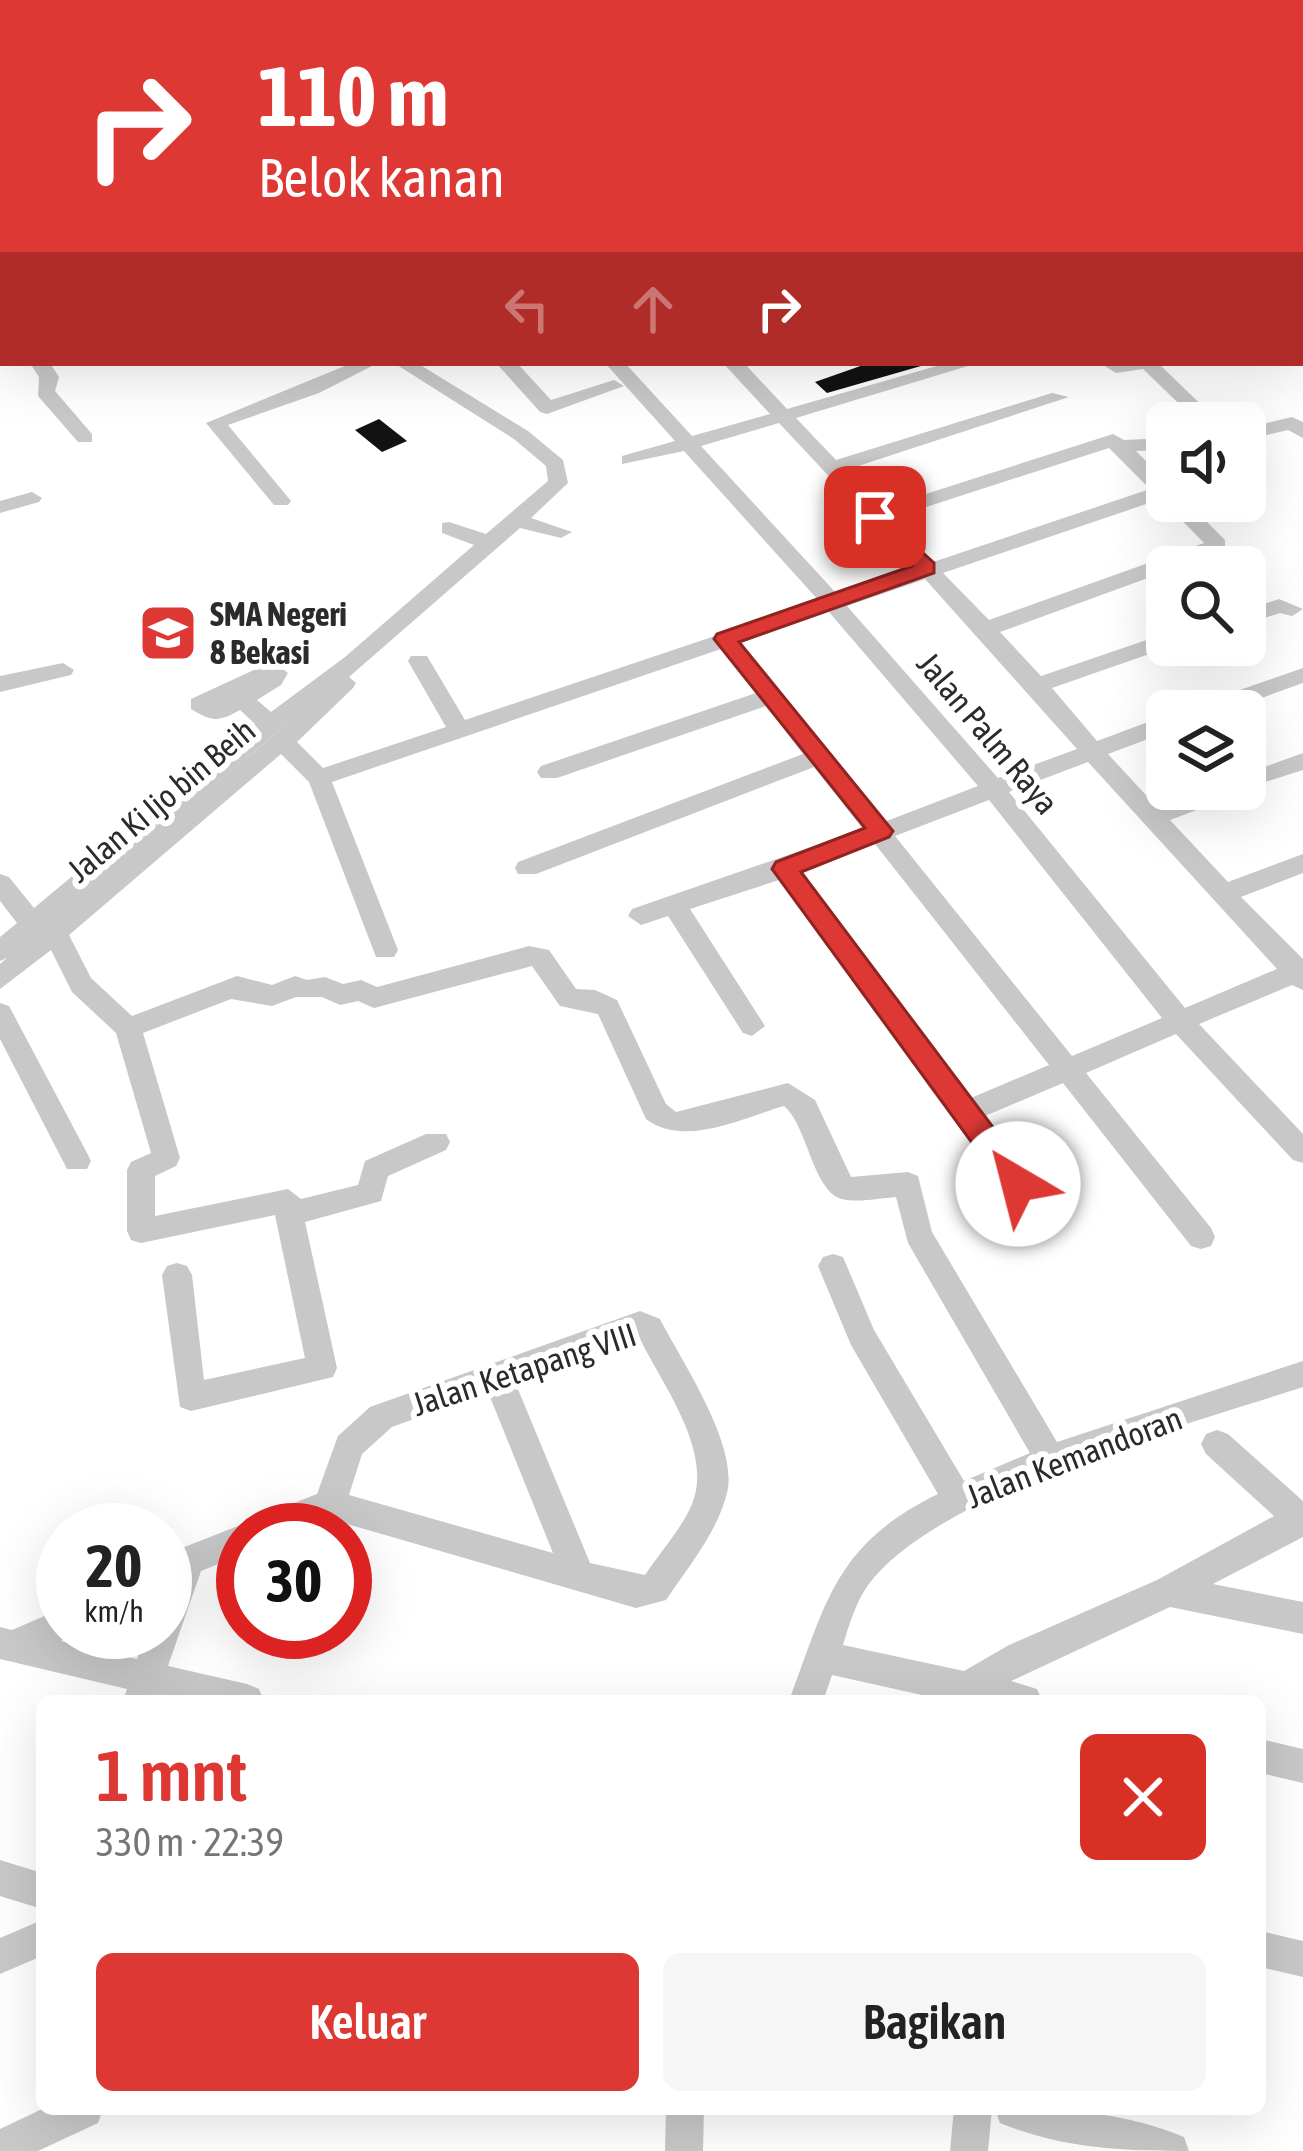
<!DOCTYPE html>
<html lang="id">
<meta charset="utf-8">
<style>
body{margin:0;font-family:"Asap Condensed",sans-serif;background:#f6f6f6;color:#222;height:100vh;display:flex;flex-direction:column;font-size:45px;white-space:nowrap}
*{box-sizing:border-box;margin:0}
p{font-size:39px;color:#767676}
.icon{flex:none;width:66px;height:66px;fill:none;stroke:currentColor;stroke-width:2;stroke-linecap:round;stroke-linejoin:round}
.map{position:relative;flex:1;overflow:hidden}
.sheet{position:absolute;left:36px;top:1695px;width:1230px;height:420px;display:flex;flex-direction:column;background:#fff;border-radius:18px;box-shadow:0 12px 48px #0002}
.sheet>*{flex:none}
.guide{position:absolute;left:0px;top:0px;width:1305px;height:366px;box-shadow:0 12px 48px #0002;background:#dd3833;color:#fff;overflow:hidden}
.fabs{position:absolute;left:1146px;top:402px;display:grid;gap:24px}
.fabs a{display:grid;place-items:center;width:120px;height:120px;border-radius:18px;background:#fff;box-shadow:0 12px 48px #0002;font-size:60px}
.speed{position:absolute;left:36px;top:1503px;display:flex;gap:24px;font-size:60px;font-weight:700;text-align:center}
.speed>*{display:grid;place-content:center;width:156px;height:156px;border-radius:50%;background:#fff;box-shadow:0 12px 48px #0002;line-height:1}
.speed small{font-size:30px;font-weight:400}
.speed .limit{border:18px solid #d22;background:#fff;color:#111}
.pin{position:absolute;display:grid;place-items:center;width:102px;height:102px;color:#fff;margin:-51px;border-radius:24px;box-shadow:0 6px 18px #0006}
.me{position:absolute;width:132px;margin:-66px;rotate:323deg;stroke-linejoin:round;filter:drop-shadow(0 0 9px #0008)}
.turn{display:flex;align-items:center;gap:42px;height:252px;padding:0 60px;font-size:54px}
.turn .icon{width:156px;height:156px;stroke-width:2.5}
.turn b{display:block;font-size:84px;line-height:102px}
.lanes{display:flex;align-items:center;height:114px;padding:0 60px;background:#0003;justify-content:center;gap:60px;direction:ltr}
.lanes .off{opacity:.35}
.round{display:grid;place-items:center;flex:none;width:126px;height:126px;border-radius:18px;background:#f6f6f6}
.summary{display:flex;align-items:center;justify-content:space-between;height:204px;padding:0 60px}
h1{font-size:72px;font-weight:600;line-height:90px;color:#dd3833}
.primary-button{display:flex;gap:24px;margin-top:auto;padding:24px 60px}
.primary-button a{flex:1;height:138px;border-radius:18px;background:#dd3833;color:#fff;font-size:48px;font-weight:600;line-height:138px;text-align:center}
.primary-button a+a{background:#f6f6f6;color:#222}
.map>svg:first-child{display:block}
</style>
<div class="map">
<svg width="1303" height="2151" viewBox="0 0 1303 2151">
<rect width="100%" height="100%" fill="#fff"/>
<!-- building -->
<path fill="#121212" d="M869 363 921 366 827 393 815 382Z
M379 419 407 441 382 452 355 430Z"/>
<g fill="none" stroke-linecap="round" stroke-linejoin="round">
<!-- minor -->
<path fill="#c8c8c8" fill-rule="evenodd" d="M33 0H50L48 3Z
M115 0H131L132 3H116Z
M195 0H211L194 3Z
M229 0H250L252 3H231Z
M257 0H298L255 3Z
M407 0H427L429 3H409Z
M731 0H747L749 3H733Z
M1034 0H1053L1055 3H1036Z
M1173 0H1192L1194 3H1175Z
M1251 0H1270L1272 3H1253Z
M1302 23 1303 24V34L1302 33Z
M1302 68H1303V78H1302Z
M1302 111H1303V121H1302Z
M0 179 3 180V193L0 192Z
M0 225H3L0 236Z
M1302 263H1303V274H1302Z
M0 281H3V291H0Z
M0 302 3 303V319L0 318Z
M1302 328H1303V340H1302Z
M30 363H50L59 377 55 391 92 434V442H78L38 396 39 377Z
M352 363H378L319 393 228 425 291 501 288 505H274L206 423Z
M394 363H417L528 431 563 460 568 483 531 518 572 532 561 538 520 528 349 677 356 683 353 688 297 742 323 768 446 727 408 661 411 656H427L465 720 819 601 684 451 622 464V456L675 441 605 363H625L692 436 770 414 723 363H744L787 409 947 363H978L796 418 836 460 1052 393 1069 397 846 470 882 508 1113 434 1124 440 1167 438V450L1136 451 1167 482V501H1186L1225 540V550L1167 567V571L1000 632 1041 676 1167 633V645H1175L1052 688 1097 741 1167 715V732L1108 754 1157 807 1205 789H1245V774L1303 753V770L1240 790 1237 795 1170 820 1228 882 1303 854V873L1241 897 1303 959V990L1292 985 1199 1024 1303 1134V1163L1293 1160 1176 1034 1086 1073 1211 1228 1215 1237 1211 1246 1201 1249 1191 1246 1063 1083 985 1116 1033 1183 1029 1191 1019 1195 1009 1191 779 880 690 909 765 1026 752 1036 743 1033 668 916 641 925 628 916 632 909 863 829 814 767 536 874H518L515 868 518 862 803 754 766 706 557 778H541L537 772 541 766 756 693 721 649 332 782 398 950 394 957H376L309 782 281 754 69 935 91 978 132 1016 237 976 272 985 295 976 307 980 325 977 343 984 361 980 377 987 529 946 549 950 576 989 595 990 617 1000 666 1104 676 1112 788 1083 815 1100 851 1177 908 1172 918 1176 932 1232 1057 1442 1303 1361V1387C1190 1424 938 1491 868 1585 856 1602 849 1625 843 1645L964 1671 1009 1645 1157 1580 1274 1516 1206 1454 1201 1444 1206 1434 1217 1430 1228 1434 1303 1501V1537L1213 1584 1303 1602V1634L1170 1607 1011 1681 1037 1689 1042 1701H949L832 1675 823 1701H789C826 1603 835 1544 938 1494L851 1345 818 1266 823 1257 833 1254 843 1257 874 1330 964 1481 1030 1453 908 1243 896 1197C881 1198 863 1202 847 1200 813 1198 809 1127 784 1106 742 1118 684 1148 646 1119L598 1014 560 1006 532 966 374 1008 358 1001 340 1005 322 997H296L272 1006 231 999 143 1033 180 1158 176 1166 155 1176V1216L288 1189 301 1199 358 1185 365 1161 426 1134H446L450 1142 446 1150 388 1176 381 1201 305 1222 337 1368 333 1377 191 1411 180 1407 162 1275 167 1266 177 1263 187 1266 192 1275 204 1380 305 1358 275 1215 141 1243 131 1240 127 1231V1170L131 1162 151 1153 116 1033 72 992 51 950 0 989V964L7 958 0 961V937L17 923 0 901V874L9 877 34 908 255 724 240 710C219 722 212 722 191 709V699L273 661 288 673 281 685 257 700 271 712 345 657 474 545 442 533V523L449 522 486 534 548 481 546 466 514 439ZM779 423 915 568 837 594 701 446ZM1109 448 1150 489 933 562 892 518ZM1161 499 1204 543 989 620 943 573ZM925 579 1077 749 998 778 847 606ZM829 612 978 786 884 822 740 643ZM304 710 274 735 76 901ZM1088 762 1277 969 1185 1008 1009 792ZM989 800 1162 1018 1072 1056 895 836ZM875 844 1049 1065 971 1098 800 872Z
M496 363H517L551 400 614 380 624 386 547 414 540 412Z
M1100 363H1158L1220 423H1199L1143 369 1116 373Z
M1292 417 1303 422V438L1288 430 1245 440V428Z
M32 492 42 498 39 502 0 513V501Z
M1279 599 1303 609 1292 616 1280 613 1245 624V610Z
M63 663 74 670 71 675 0 692V676Z
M1303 668V683L1225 711H1191L1194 706Z
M0 1003 9 1006 87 1153 91 1161 87 1169H67L0 1039Z
M640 1311 660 1319C682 1362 739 1445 727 1493 717 1533 688 1567 666 1600L636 1608 330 1519 302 1530H243V1554L201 1571 168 1666 247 1684 259 1689 264 1701H176L158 1697 157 1701H123L127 1689 0 1659V1627L12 1630 63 1608V1632H76L61 1641 137 1659 145 1632H165V1580L177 1550 243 1524 250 1527 253 1519 317 1494 338 1436 370 1407ZM639 1337C661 1383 714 1451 692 1504 681 1530 660 1552 645 1575L590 1563 515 1382ZM488 1392 553 1553 349 1495 362 1454 392 1427Z
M1260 1739 1303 1749V1783L1260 1773Z
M0 1860 42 1873V1909L0 1896Z
M42 1920V1956L0 1974V1938Z
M1260 1931 1303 1941V1977L1260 1967Z
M42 2109H103L98 2123 38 2151H0V2129Z
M666 2109H704L703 2151H665Z
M954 2109H992L988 2151H950Z
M995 2109C1063 2109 1120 2111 1184 2137L1189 2151C1122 2151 1064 2149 1000 2123Z"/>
<!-- major -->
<path fill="#a3a3a3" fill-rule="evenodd" d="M117 0 115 3 59 1 60 0Z
M3 32V44L0 45V33Z"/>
</g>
<!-- route -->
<path fill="#dd3833" stroke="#902421" stroke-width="3" d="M875 510 934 563V573L739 642 893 831 889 837 801 872 1029 1175 1033 1184 1029 1192H1008L772 869 776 862 865 828 714 639 717 634 912 566 864 517Z"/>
<!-- icons -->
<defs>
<g id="school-square" transform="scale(3)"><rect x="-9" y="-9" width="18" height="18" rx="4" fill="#dd3833" stroke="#fff"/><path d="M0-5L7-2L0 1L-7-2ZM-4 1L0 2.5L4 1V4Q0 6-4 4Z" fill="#fff"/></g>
</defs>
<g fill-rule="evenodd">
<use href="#school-square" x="168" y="633"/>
</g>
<g text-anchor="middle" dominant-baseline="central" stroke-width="12" stroke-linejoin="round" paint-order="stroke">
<!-- poi labels -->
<g font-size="33" font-weight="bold" fill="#2b2b2b" stroke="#fff" text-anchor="start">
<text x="210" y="614">SMA Negeri<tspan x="210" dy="38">8 Bekasi</tspan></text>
</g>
<!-- street labels -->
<g font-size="33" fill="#2b2b2b" stroke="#fff">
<text transform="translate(988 733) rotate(50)">Jalan Palm Raya</text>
<text transform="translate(161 800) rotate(-40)">Jalan Ki Ijo bin Beih</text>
<text transform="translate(524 1369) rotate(-18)">Jalan Ketapang VIII</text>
<text transform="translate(1074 1457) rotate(-21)">Jalan Kemandoran</text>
</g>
</g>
</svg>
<div class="fabs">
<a><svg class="icon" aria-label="sound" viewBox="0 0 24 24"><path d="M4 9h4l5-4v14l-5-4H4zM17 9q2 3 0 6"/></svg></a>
<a><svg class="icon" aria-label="search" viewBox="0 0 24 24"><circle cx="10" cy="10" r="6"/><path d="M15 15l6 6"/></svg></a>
<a><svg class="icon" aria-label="layers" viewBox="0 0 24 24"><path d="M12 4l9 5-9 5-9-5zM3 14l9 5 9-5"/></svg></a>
</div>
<div class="speed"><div>20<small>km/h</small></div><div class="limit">30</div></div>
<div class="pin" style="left:875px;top:517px;background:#d93025"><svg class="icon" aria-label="arrive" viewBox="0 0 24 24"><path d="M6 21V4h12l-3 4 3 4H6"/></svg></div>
<svg class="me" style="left:1018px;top:1184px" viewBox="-20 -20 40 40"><circle r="19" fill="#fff"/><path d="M0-13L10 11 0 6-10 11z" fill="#dd3833"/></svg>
<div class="guide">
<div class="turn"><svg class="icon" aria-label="right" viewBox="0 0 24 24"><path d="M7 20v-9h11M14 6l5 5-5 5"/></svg><div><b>110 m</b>Belok kanan</div></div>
<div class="lanes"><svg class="icon off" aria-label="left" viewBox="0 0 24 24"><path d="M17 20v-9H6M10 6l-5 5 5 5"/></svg><svg class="icon off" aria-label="ahead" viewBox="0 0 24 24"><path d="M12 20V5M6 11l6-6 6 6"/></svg><svg class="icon" aria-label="right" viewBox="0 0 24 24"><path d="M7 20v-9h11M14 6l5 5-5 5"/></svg></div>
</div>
<section class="sheet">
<div class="summary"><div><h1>1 mnt</h1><p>330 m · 22:39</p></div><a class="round" style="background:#d93025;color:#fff"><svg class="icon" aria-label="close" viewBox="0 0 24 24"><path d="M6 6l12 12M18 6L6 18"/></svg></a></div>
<div class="primary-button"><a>Keluar</a><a>Bagikan</a></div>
</section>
</div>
